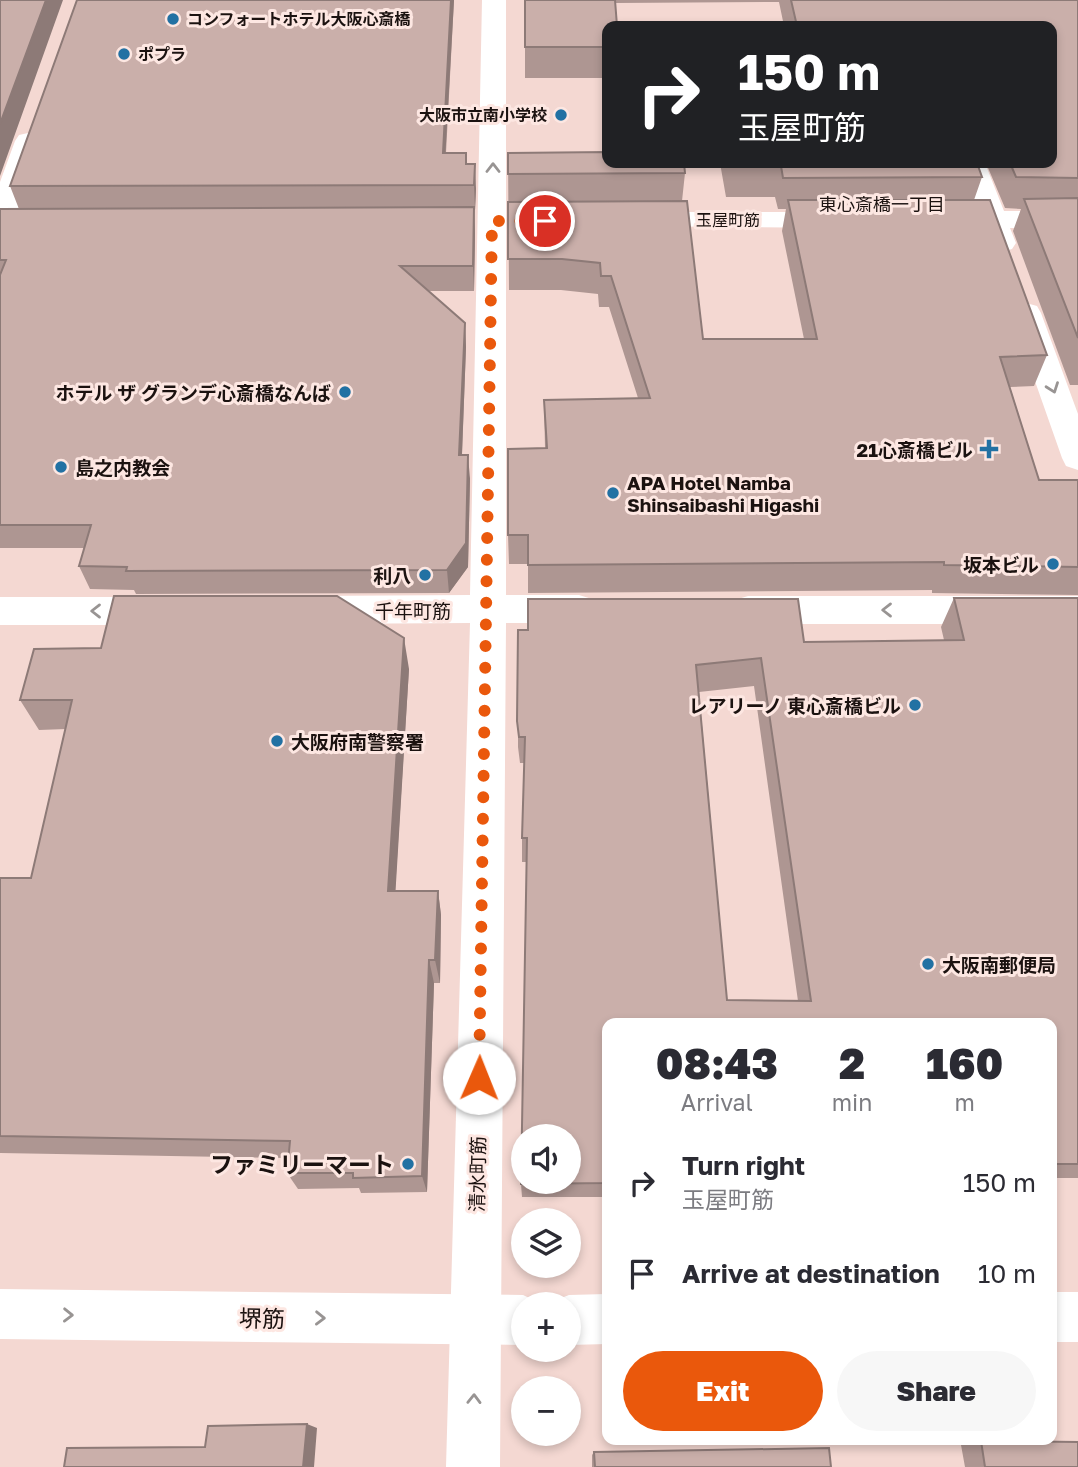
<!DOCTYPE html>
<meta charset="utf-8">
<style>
body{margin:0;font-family:"Golos Text","Noto Sans JP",sans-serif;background:#f7f7f7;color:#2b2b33;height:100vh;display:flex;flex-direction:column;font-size:26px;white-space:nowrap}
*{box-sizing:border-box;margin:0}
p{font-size:23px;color:#7c7c81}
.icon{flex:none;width:38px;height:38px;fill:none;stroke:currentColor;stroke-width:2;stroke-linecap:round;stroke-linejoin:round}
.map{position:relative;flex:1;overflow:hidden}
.drawer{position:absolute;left:602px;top:1018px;width:455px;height:427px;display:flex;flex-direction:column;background:#fff;border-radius:14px;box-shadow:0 4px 10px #0003}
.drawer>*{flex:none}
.hud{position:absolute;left:602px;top:21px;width:455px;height:147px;border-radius:14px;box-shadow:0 4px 10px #0003;background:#202124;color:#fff;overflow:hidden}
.buttons{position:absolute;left:511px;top:1124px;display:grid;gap:14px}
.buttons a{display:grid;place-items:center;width:70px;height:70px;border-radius:50%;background:#fff;box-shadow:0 4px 10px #0003;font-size:35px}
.pin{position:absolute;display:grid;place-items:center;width:60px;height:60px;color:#fff;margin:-30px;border:4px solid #fff;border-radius:50%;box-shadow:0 2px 7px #0007}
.me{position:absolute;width:77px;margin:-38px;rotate:1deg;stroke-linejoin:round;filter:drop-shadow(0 0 5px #0008)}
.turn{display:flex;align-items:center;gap:24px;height:147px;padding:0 21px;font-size:32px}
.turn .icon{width:91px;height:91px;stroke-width:2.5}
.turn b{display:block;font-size:49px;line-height:60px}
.eta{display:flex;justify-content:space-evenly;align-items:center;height:119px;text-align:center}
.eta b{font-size:42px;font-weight:800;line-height:49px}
.action{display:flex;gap:14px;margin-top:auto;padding:14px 21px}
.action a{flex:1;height:80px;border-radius:42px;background:#ea580c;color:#fff;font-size:28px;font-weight:800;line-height:80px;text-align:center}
.action a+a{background:#f7f7f7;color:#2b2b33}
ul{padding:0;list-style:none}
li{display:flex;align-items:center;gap:21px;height:91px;padding:0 21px}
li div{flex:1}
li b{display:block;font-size:26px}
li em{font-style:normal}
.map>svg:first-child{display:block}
</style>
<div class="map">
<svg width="1078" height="1467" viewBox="0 0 1078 1467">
<rect width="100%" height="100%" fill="#f4d8d2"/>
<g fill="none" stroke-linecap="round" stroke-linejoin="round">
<!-- minor -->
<path fill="#fff" fill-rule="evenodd" d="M482 0H506V595H579L592 599 597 609 592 619 579 623H506L500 1467H446L470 623 307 624 294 620 289 610 294 600 307 596 470 595Z
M28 133 37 135 41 141 14 221 10 227 0 230V182L15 141 19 135Z
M959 163H985L1004 211H1078V227L1010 228 1016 243 1012 249 1002 252 992 249 982 228 934 226 930 220 934 214 976 211Z
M636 212H838L848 214 852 220 848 226 838 228 626 226 622 220 626 214Z
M1026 303 1037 306 1041 313 1078 414V470L1066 466 1062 458 1011 313 1015 306Z
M748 596H1078V624H748L735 620 730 610 735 600Z
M0 597H162L175 601 180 611 175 621 162 625H0Z"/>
<!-- major -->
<path fill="#fff" fill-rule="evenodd" d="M0 1289 523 1295 542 1304H523V1345L0 1339Z
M1052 1292H1078V1342H1052Z
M607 1294V1344L569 1345V1304L551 1302 569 1295Z"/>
</g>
<!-- wall -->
<path fill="#ae9692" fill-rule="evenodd" d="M77 0H454L446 153 467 164 476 189 475 210H474L475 233 474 291H429L465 323 466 347 462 455 470 479 468 567 449 593 136 594 134 590 90 589 79 566 84 548H0V209H19L10 186Z
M525 0H1078V385H1070L1013 231 1021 209 1005 208 986 163H1052V26H784L779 2 616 3 607 26V78H525Z
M508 153 685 173 682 201 703 339H804L782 231 786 209H778L775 197H726L720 163H977L982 177 974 200 1047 355 1034 386 1010 387 1039 480H1078V595L932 593V590L528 593V564H509L508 535 545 448 544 400 638 398 609 307H599L598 294 561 290H509Z
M954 598H1078V1178H1052V1024H607V1197H522L521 1184 527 862H522V838L524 763H520L518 747V630L804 642 944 640 941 627ZM754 686 798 1001 727 1000 699 692Z
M409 669 395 891H438L441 915 440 983H434L427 1192 361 1193 359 1188 298 1189 287 1173 288 1158 0 1153V878H31L66 729 39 730 20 700Z
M981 1441 1078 1467H965L961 1445Z
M594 1452 831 1467H592V1455Z"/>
<!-- shaded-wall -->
<path fill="#8d7a77" d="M46 0H63L0 176V124Z
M451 0H454L444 179 443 153Z
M475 164 476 189 475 210 474 185Z
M474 207 475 233 474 291 473 266Z
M465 323 466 347 461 479 459 455Z
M468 455 470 479 468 567 449 593 447 570Z
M404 638 409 669 394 916 388 891Z
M438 891 441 915 440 983 435 960Z
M429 960 434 983 427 1192 422 1176Z
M307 1424 317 1428 314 1467H303Z"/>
<!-- building -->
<path fill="#caafaa" stroke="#8d7a77" stroke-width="2" fill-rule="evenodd" d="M0 0H46L0 124Z
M77 0H451L443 153H466V164H475L474 185 10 186Z
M525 0H615L617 26H607V47H525Z
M791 0H1078V178L1016 177 1010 163H1052V26H797Z
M607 152V163H684L685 173 508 174V153Z
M730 163H977L982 177 783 178 781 166H731Z
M1078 198V338L1024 199Z
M788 200H990L1047 355 1000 357 1039 480H1078V567L944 565V562L528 565V535H508V449L547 448 544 400 650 398 611 276H601L600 263 562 259H508V202L687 201 703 339H817Z
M474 207 473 266H400L465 323 459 455H468L466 543 447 570 126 571 127 567 79 566 91 525H0V275L6 260H0V209Z
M114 596H337L404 638 388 891H438L435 960H429L422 1176 353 1178V1173H287L290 1141 0 1136V878H31L72 700H20L34 649 101 648Z
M954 598H1078V1164H1052V1024H607V1183L521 1184 527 838H522L525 737H519L517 721 518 630H528V599H798L804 642 964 640ZM761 658 811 1001 727 1000 696 665ZM523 1136H569V1181H523Z
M307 1424 303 1467H64L67 1448 205 1447 208 1426Z
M981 1441 1078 1442V1467H985Z
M829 1448 831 1467H595L594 1452Z"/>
<!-- one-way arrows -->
<defs><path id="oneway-chevron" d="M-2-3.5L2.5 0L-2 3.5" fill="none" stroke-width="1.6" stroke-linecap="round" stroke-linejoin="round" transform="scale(1.75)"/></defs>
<g stroke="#989493">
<use href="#oneway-chevron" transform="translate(493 168) rotate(-90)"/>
<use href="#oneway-chevron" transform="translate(1053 388) rotate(70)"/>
<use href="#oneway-chevron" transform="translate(887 610) rotate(-180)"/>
<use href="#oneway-chevron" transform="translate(96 611) rotate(180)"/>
<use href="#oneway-chevron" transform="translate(68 1315) rotate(1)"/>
<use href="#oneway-chevron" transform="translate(320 1318) rotate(1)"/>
<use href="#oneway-chevron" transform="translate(474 1399) rotate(-89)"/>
</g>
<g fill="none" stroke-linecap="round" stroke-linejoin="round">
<!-- route -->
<path stroke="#ea580c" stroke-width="12" stroke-dasharray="0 21.6" d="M479 1078 492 221H545"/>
</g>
<!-- markers -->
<g fill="#2271a3" stroke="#fde7e2" stroke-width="2.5">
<circle cx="173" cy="19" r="7"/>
<circle cx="124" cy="54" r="7"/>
<circle cx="561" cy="115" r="7"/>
<circle cx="345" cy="392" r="7"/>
<path d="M985.5 438.5h7v7h7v7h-7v7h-7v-7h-7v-7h7z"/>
<circle cx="61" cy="467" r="7"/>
<circle cx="613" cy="493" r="7"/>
<circle cx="1053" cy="564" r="7"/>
<circle cx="425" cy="575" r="7"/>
<circle cx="915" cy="705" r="7"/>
<circle cx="277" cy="741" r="7"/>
<circle cx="928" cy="964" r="7"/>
<circle cx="408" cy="1164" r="7"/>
</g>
<g text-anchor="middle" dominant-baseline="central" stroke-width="6" stroke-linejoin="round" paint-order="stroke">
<!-- far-poi labels -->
<g font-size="16" font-weight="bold" fill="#1b1210" stroke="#fde7e2" text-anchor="start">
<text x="187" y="19">コンフォートホテル大阪心斎橋</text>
<text x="138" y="54">ポプラ</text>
<text x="547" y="115" text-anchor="end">大阪市立南小学校</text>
</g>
<!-- far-street labels -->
<g font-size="16" fill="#1b1210" stroke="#fde7e2">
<text x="728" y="220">玉屋町筋</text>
</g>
<!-- far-neighbourhood labels -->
<g font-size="18" fill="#1b1210" stroke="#fde7e2">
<text x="882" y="204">東心斎橋一丁目</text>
</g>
<!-- poi labels -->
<g font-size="19" font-weight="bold" fill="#1b1210" stroke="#fde7e2" text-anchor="end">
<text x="331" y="392">ホテル ザ グランデ心斎橋なんば</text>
<text x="973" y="449">21心斎橋ビル</text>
<text x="75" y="467" text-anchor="start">島之内教会</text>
<text x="627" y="482" text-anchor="start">APA Hotel Namba<tspan x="627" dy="22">Shinsaibashi Higashi</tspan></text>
<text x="1039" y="564">坂本ビル</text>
<text x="411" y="575">利八</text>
<text x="901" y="705">レアリーノ 東心斎橋ビル</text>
<text x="291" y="741" text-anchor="start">大阪府南警察署</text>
<text x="942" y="964" text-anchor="start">大阪南郵便局</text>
</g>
<!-- street labels -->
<g font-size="19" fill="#1b1210" stroke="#fde7e2">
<text x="413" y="610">千年町筋</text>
<text transform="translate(477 1174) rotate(-89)">清水町筋</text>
</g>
<!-- near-poi labels -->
<g font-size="23" font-weight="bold" fill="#1b1210" stroke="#fde7e2" text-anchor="end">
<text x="394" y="1164">ファミリーマート</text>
</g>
<!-- near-street labels -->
<g font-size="23" fill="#1b1210" stroke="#fde7e2">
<text transform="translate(262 1318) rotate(1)">堺筋</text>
</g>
</g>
</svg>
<div class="buttons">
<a><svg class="icon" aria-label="sound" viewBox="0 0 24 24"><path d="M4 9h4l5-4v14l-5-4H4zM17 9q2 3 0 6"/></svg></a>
<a><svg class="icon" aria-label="layers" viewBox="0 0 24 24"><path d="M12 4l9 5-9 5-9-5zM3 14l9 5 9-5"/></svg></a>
<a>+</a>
<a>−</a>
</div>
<div class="pin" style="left:545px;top:221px;background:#d93025"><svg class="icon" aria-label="arrive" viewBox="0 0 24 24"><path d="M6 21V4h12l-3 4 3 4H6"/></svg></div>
<svg class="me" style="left:479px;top:1078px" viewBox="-20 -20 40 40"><circle r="19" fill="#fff"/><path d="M0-13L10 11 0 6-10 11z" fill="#ea580c"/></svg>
<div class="hud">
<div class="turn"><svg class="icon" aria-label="right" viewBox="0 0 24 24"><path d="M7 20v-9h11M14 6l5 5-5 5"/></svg><div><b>150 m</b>玉屋町筋</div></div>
</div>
<section class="drawer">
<div class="eta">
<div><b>08:43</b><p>Arrival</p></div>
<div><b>2</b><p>min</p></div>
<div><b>160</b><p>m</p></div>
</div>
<ul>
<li><svg class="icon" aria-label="right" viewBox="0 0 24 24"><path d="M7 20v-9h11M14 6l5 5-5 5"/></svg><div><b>Turn right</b><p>玉屋町筋</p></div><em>150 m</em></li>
<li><svg class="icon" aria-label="arrive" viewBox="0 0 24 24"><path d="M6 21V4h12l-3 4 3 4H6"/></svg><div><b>Arrive at destination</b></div><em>10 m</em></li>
</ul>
<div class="action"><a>Exit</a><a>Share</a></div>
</section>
</div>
